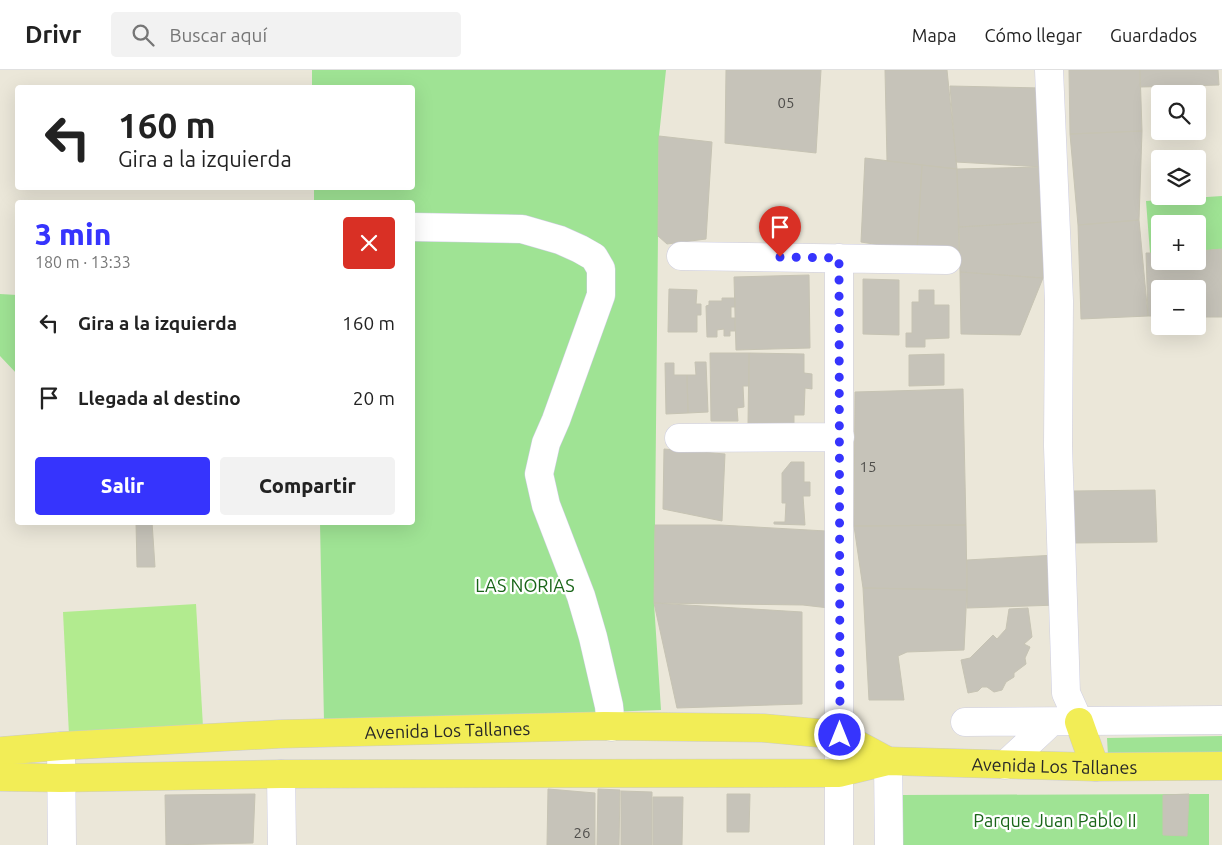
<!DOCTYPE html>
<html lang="es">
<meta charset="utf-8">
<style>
body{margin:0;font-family:Ubuntu,sans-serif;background:#f2f2f2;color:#222;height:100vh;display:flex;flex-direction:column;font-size:19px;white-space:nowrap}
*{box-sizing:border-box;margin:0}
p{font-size:16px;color:#767676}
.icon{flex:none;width:28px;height:28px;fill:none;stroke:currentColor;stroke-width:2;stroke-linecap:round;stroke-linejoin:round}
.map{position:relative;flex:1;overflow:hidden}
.drawer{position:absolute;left:15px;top:130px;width:400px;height:325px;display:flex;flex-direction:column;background:#fff;border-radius:5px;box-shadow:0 5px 20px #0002}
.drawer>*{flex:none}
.guide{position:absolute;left:15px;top:15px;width:400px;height:105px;border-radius:5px;box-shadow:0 5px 20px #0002;background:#fff;color:#222;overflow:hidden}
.buttons{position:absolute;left:1151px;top:15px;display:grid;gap:10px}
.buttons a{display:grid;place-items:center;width:55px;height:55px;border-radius:5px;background:#fff;box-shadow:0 5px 20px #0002;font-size:25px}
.pin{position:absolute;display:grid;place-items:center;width:42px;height:42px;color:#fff;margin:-51px -21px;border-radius:50% 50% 50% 0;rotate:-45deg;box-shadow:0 0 5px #0007}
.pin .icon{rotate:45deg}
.me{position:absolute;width:55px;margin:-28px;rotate:0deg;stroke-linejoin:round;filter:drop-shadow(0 0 4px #0008)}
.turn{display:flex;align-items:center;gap:18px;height:105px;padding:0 20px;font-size:22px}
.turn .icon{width:65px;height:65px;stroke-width:2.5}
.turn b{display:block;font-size:35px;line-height:42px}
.round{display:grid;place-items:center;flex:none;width:52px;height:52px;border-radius:5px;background:#f2f2f2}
.overview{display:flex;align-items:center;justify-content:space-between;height:85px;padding:0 20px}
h1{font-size:30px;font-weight:800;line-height:38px;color:#3634fd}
.action{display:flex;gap:10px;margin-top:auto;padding:10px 20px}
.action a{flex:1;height:58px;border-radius:5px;background:#3634fd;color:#fff;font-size:20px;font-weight:800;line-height:58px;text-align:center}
.action a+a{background:#f2f2f2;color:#222}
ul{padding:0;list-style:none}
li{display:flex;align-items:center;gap:15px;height:75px;padding:0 20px}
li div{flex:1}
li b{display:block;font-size:19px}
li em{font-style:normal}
header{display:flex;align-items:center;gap:30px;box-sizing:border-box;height:70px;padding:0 25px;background:#fff;border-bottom:1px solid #e0e0e0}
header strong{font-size:24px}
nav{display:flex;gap:28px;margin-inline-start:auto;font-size:18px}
.search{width:350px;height:45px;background:#f2f2f2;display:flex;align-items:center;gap:12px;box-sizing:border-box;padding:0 18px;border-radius:5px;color:#767676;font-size:19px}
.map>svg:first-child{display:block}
</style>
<header>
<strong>Drivr</strong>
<div class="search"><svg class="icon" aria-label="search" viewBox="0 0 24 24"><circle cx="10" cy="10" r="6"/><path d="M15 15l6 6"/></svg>Buscar aquí</div>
<nav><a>Mapa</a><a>Cómo llegar</a><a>Guardados</a></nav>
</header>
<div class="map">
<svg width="1222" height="775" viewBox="0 0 1222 775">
<rect width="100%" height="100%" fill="#ebe7d9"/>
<!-- green -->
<path fill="#9fe394" d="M312 0H666L659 66 655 455 654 533 661 640 324 652 320 453 412 452V132H314V118H412V18L312 17Z
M1222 126V179L1198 181V154H1160V183H1150L1146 131Z
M0 224 17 225V304L0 286Z
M1222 666V684L1108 685 1107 668Z
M1209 724V775H902V725Z"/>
<!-- pitch -->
<path fill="#b2eb8f" d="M196 534 203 657 69 665 63 542Z"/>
<!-- building -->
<path fill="#c6c3b9" stroke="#c6c3b3" d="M726 0H821L816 83 725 73Z
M885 0H947L957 99 887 91Z
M1069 0H1140L1142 61 1070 64Z
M1140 0H1218L1219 15 1140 17Z
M950 16 1042 18 1043 97 956 92Z
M1142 61 1139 150 1078 155 1070 64Z
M659 66 712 72 706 169 667 174 658 166Z
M865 88 922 95 917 181 861 172Z
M922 95 957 99 959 181H917Z
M1043 97 1044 152 959 157 957 99Z
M1139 150 1148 246 1081 249 1078 155Z
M1044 152 1043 208 960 202 959 157Z
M1222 179V247H1198V219H1160V246H1148L1146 183H1160V191H1198V181Z
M960 202 1043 208 1020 265 961 264Z
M809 205 810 278 736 280 734 207Z
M863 209 899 210V265L863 264Z
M669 219 697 220 696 234H701V245H697V262H668Z
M919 220H934V235H949V268L925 269V277H906V263H912V232H919Z
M722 228H735V237H731V248H735V261H730V266H724V259L717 260V267H707L706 236 709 235V231H722Z
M710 283H749V316H743L744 337 737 338 738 351H711Z
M749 283 804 284V303L812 304V319L805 318 804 345H794V354H748Z
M944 284V315L909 316V285Z
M695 292H706L708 342 688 343 687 305H696Z
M665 293H674V305H687L688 343 666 344Z
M963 319 966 455 854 456 855 322Z
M664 379 725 384 722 451 663 439Z
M791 392H804V412H810V426H803L805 455 774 454V452H785L786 433H782V403Z
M1155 420 1157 472 1075 473 1073 421Z
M136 452H152L155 497H137Z
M655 455H720L826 461 829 538 803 535 654 533Z
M966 455 967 520 863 518 854 456Z
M1056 485 1058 535 967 538V490Z
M863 518 967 520 964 580 907 582 898 586 904 630H869Z
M654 533 802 542V634L677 638Z
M1028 538 1032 567 1024 574 1030 577 1025 588 1026 594 1014 603V607L1006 612 1002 620 994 622 987 617H982L978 621 968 623 961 590 970 588 993 565 997 569 1006 559 1009 539Z
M548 719 595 723V775H547Z
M598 719 620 720 619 775H597Z
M621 721 652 722V775H621Z
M255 724 253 773 166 775 165 725Z
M727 724H750L749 762H727Z
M1189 724 1187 766 1163 765V725Z
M653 727H683L682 775H653Z"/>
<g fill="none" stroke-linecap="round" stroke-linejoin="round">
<!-- minor casing -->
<g stroke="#cecee2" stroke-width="29">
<path id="minor" d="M1049 0 1059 231 1058 376 1066 623 1079 652
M412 157 522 159 560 170 580 179 594 187 601 199V225L556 350 546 373 539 404 546 435 581 526 593 567 609 636 611 657
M681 186 947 190
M679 368 840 367
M965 652 1222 650
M61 676 62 775
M888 691 889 775
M1005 695 1051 652
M281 704 282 775
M839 775V188"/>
</g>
<!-- major casing -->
<g stroke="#cbcbcb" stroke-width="29">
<g id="major">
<path d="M1079 652 1095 697"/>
<path id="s1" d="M0 681 61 676 280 664 604 656 763 658 840 665 888 691"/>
<path id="s2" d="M0 707 61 708 281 704 839 703 888 691 1095 697 1222 696"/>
</g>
</g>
<!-- minor -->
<use href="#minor" stroke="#fff" stroke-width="28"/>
<!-- major -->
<use href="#major" stroke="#f2ed56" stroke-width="28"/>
</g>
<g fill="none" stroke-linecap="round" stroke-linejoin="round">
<!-- route -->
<path stroke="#3634fd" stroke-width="9" stroke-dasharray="0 16.2" d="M780 187 839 188 840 665"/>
</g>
<g text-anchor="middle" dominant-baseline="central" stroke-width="4.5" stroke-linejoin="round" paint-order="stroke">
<!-- number labels -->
<g font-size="15" fill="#504f4c">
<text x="786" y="32">05</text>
<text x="868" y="396">15</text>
<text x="582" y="762">26</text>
</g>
<!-- park labels -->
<g font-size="18" fill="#196518" stroke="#fff">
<text x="525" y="515">LAS NORIAS</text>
<text x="1055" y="750">Parque Juan Pablo II</text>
</g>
<!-- street labels -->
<g font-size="18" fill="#282828" stroke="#fff">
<text stroke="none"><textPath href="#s1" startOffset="448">Avenida Los Tallanes</textPath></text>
<text stroke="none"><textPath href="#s2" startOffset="1056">Avenida Los Tallanes</textPath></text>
</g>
</g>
</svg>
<div class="buttons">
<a><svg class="icon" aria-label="search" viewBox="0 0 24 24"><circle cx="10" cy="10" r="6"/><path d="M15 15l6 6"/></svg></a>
<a><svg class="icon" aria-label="layers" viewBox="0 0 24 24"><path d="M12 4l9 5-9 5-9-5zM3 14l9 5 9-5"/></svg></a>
<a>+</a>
<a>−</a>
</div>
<div class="pin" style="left:780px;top:187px;background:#d93025"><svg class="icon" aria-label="arrive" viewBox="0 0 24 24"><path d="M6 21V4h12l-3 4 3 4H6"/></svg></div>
<svg class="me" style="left:840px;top:665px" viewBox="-20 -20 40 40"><circle r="17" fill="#3634fd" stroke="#fff" stroke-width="3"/><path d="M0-11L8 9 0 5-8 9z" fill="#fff"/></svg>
<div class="guide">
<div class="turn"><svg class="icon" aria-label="left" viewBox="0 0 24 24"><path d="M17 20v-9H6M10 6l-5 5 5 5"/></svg><div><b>160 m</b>Gira a la izquierda</div></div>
</div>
<section class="drawer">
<div class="overview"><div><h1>3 min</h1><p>180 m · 13:33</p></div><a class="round" style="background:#d93025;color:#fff"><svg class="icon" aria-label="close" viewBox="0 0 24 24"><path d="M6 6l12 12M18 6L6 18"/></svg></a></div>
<ul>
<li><svg class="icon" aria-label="left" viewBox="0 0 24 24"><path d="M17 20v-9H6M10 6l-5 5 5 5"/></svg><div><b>Gira a la izquierda</b></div><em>160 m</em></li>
<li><svg class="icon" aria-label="arrive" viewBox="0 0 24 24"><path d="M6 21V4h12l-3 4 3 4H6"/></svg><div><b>Llegada al destino</b></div><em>20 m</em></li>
</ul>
<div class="action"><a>Salir</a><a>Compartir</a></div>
</section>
</div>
